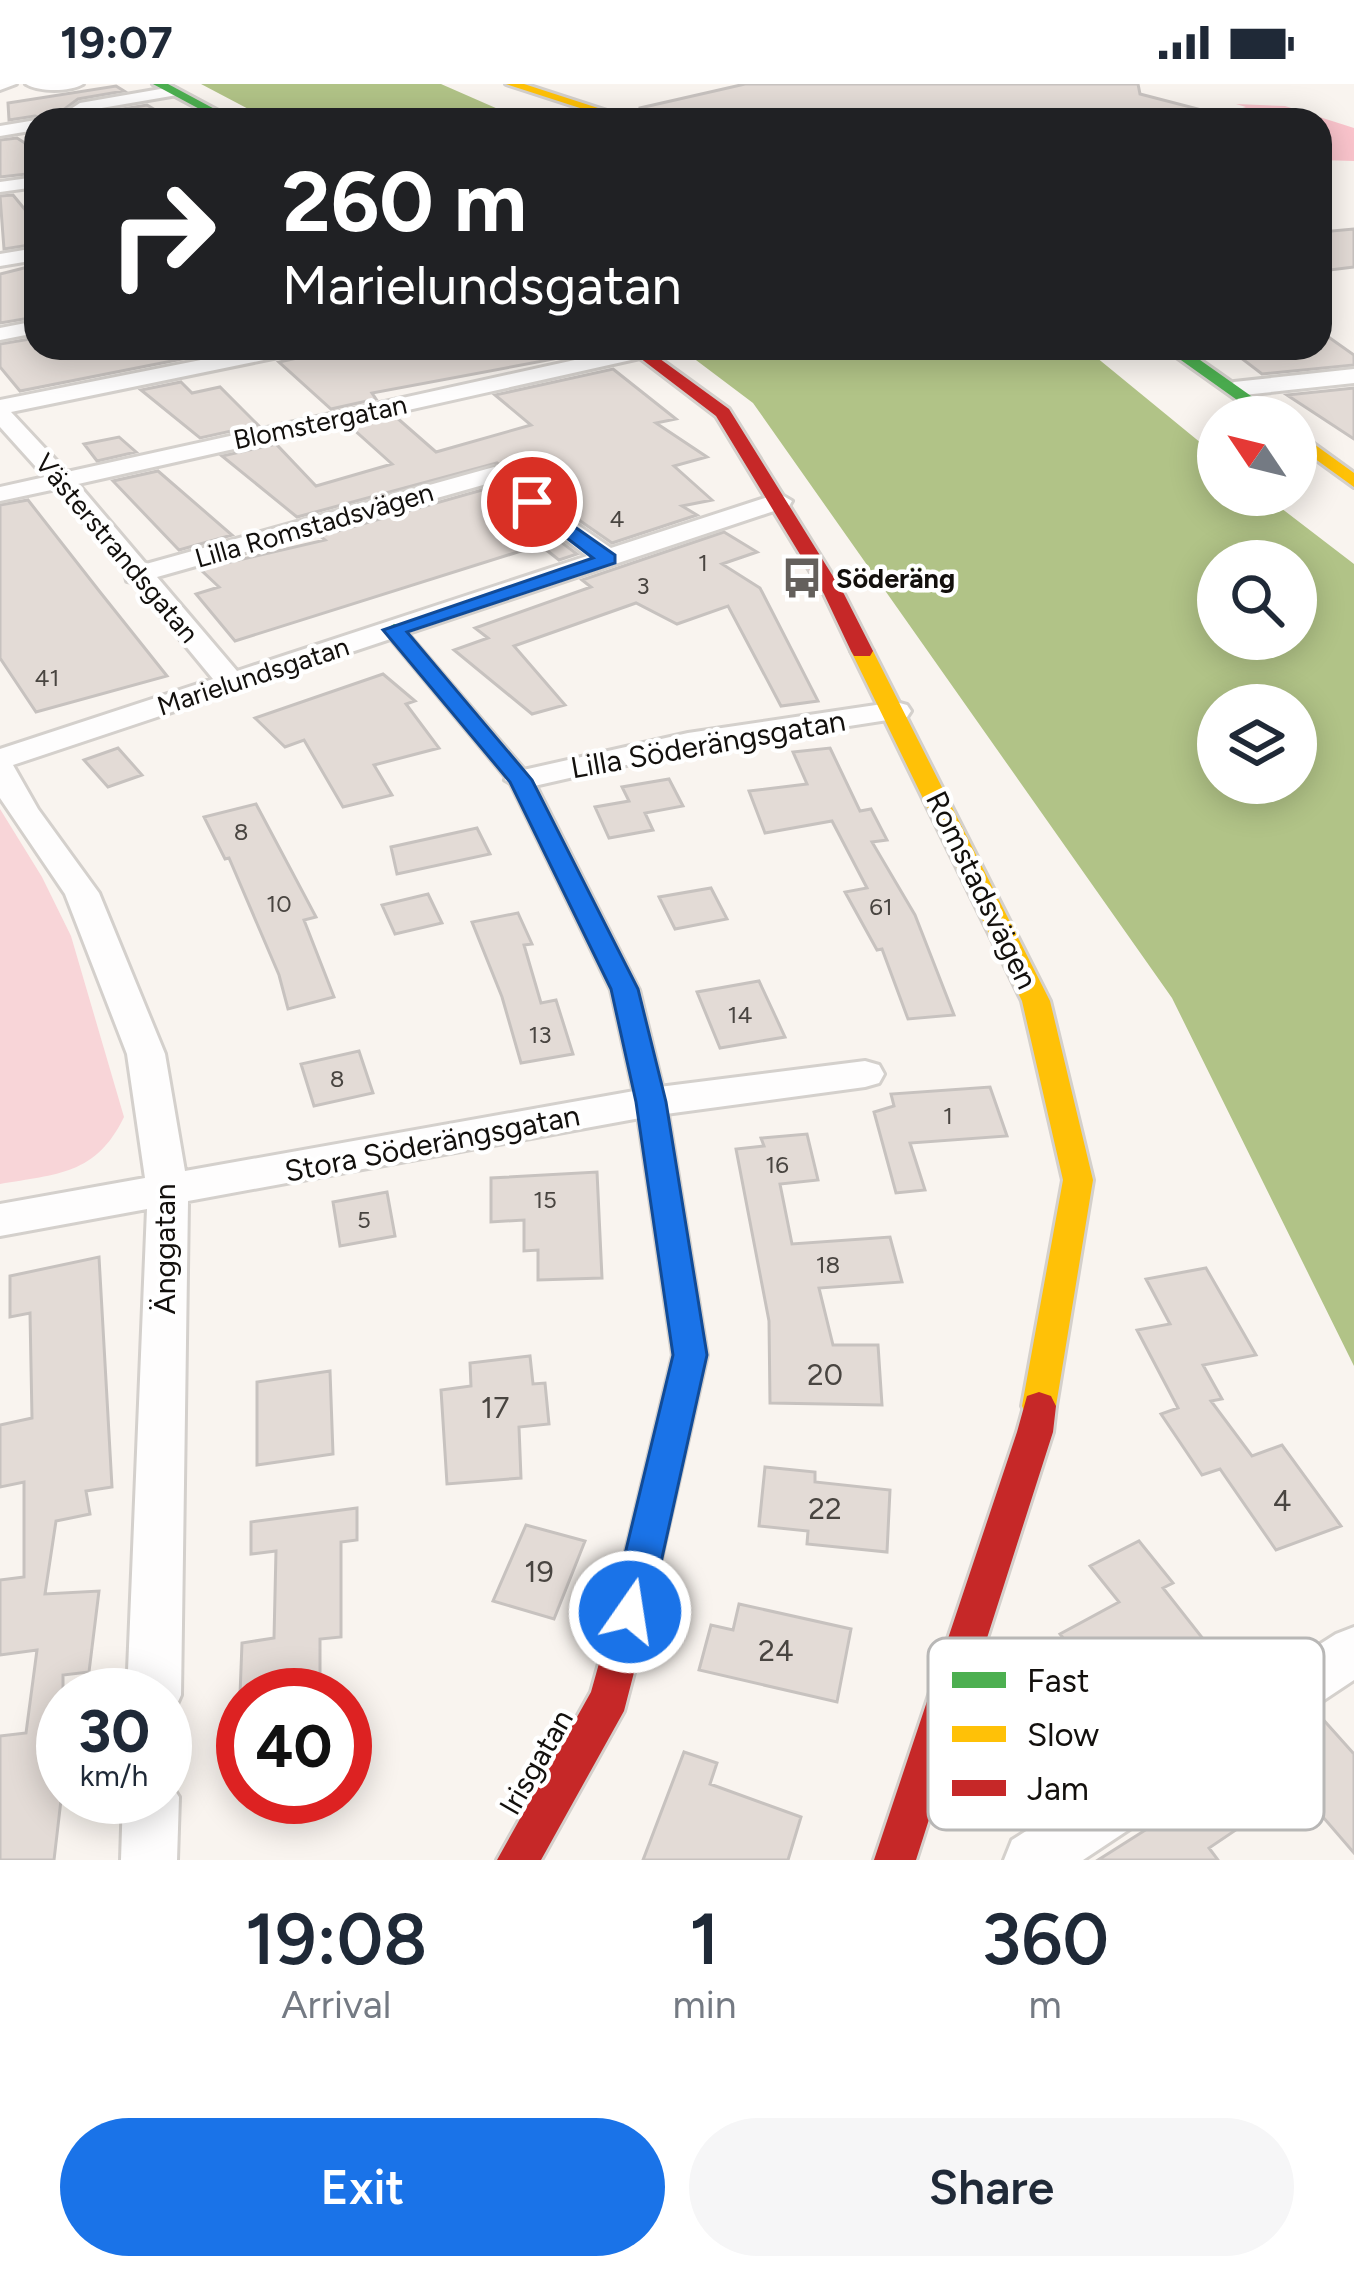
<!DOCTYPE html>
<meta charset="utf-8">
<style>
body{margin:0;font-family:Figtree,sans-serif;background:#f6f6f7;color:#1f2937;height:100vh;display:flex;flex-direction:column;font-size:45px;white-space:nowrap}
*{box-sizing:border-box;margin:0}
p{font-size:39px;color:#747a83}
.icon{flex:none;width:66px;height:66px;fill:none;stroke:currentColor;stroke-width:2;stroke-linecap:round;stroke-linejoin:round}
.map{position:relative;height:1776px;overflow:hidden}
.side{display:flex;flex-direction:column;background:#fff;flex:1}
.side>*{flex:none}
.banner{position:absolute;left:24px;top:24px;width:1308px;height:252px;border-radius:36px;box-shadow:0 6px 30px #0003;background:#202124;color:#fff;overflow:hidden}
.needle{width:78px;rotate:305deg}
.controls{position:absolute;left:1197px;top:312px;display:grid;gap:24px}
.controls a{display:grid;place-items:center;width:120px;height:120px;border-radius:50%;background:#fff;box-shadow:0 6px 30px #0003;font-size:60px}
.speed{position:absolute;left:36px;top:1584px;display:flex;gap:24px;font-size:60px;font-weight:700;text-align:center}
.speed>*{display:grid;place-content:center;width:156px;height:156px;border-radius:50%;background:#fff;box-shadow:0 6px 30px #0003;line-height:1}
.speed small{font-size:30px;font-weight:400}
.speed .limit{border:18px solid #d22;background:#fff;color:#111}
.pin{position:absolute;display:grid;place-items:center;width:102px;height:102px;color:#fff;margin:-51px;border:6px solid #fff;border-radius:50%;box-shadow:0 3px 12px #0007}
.me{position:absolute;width:132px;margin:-66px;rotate:13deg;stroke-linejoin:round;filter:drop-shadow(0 0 9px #0008)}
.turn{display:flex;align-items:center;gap:42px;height:252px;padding:0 60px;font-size:54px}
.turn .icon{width:156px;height:156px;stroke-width:2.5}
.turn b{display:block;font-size:84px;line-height:102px}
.eta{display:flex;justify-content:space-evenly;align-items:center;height:204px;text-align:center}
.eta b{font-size:72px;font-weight:600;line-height:84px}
.action{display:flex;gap:24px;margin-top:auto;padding:24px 60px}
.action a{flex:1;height:138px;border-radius:72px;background:#1a73e8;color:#fff;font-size:48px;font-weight:600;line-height:138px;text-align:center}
.action a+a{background:#f6f6f7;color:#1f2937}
.status{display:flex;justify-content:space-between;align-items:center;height:84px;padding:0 60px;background:#fff;direction:ltr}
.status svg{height:33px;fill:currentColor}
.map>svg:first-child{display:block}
</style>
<div class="status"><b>19:07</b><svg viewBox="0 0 49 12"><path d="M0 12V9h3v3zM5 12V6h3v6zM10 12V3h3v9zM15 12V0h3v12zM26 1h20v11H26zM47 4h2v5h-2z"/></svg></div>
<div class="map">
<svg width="1354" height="1776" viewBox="0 0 1354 1776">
<rect width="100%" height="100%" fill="#f9f4ef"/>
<!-- green -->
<path fill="#f8d5d8" d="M0 725 42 793 71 852 124 1033C96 1091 57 1090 0 1100Z"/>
<!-- forest -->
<path fill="#fac4cc" d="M1236 20 1285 22 1354 44V77L1320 76V36H1246L1235 26 1246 23Z"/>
<!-- water -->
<path fill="#b1c387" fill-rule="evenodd" d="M201 0H441L523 36H269Z
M680 264H1085L1218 373V411H1264L1354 480V1282L1172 914 753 319ZM1218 477H1296V555H1218ZM1218 621H1296V699H1218Z"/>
<!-- building -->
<path fill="#e3dbd6" stroke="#c7c2bf" stroke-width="3" d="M745 0H1138L1140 10 1202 26 1200 36H644L641 32 640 24Z
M116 2 124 7 78 15 50 36 35 32 9 36 8 19Z
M147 21 172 36H82L92 30Z
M17 54 36 66V89L0 93V56Z
M13 111 36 139V160L4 165 0 112Z
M1354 145V183L1330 186 1320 179V148Z
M36 181V233L0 239V190Z
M1320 247 1354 271V281L1262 290 1228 264H1320Z
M36 254V264H181L182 275 20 307 0 283V260Z
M343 264H586L591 268 372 309 376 315 331 325 279 278Z
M613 285 676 335 656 339 707 373 674 382 712 416 682 422 697 431 612 459 497 379 297 433 222 372 276 360 316 402 392 380 351 343 396 333 436 368 531 341 495 311Z
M181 298 192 309 220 303 258 341 200 354 141 306Z
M1354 304V355L1287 311Z
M119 353 136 368 97 377 84 360Z
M158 387 232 451 179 466 113 397Z
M489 404 577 470 559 476 540 461 235 557 196 510 219 503 200 485 325 456 320 452Z
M28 416 100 508 167 592 36 628 0 574V421Z
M724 448 757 468 722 480 760 504 818 617 781 622 728 522 677 540 636 519 514 562 565 621 532 630 454 566 488 554 475 544 591 503 582 496Z
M383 590 415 617 406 620 439 664 374 681 392 711 343 723 304 656 285 663 255 634Z
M118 664 142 691 108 703 84 676Z
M830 664 860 727 871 725 887 756 872 758 915 831 954 931 908 935 882 865 877 866 845 808 867 804 832 737 765 749 749 707 807 700 793 668Z
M669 695 683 722 645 729 653 746 609 754 595 723 629 717 622 703Z
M256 720 316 833 304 836 334 913 288 925 279 891 229 774 225 775 204 733Z
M477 744 490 770 397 790 391 763Z
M711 804 727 835 675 845 659 813Z
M428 810 442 839 395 850 382 821Z
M518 829 532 860 524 861 541 919 556 916 573 970 521 979 502 913 472 838Z
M759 897 785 953 720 964 697 908Z
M359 967 373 1009 314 1022 301 980Z
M990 1003 1007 1052 910 1059 925 1106 896 1109 874 1028 894 1022 891 1010Z
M807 1050 818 1096 780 1100 792 1160 890 1153 902 1198 819 1204 833 1261H878L882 1321 770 1319 769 1237 736 1065 764 1062 761 1054Z
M597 1088 602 1194 538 1196V1166L524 1167V1136L491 1138V1094Z
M387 1108 395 1152 340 1162 333 1118Z
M99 1173 112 1403 86 1407 90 1430 56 1437 45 1510 99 1507 89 1588 63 1591V1699L54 1776H0V1652L26 1649 37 1566 0 1571V1496L24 1493V1398L0 1403V1341L32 1334 30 1229 10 1233V1192Z
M1206 1184 1256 1271 1203 1281 1222 1315 1211 1317 1252 1372 1282 1361 1341 1442 1276 1466 1220 1385 1202 1391 1161 1330 1178 1324 1137 1246 1170 1240 1146 1195Z
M530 1272 533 1300 545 1299 549 1340 519 1343 521 1394 447 1400 441 1306 471 1302 470 1279Z
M330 1287 333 1370 257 1381V1298Z
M765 1383 815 1388V1398L890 1406 887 1468 807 1460 808 1447 759 1442Z
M357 1424V1456L341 1458V1553L320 1555V1611H240L242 1559 274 1554 276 1467 251 1470V1438Z
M526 1441 585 1457 554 1535 493 1517Z
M1139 1457 1173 1499 1163 1504 1204 1556 1105 1610 1060 1550 1119 1518 1090 1482Z
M739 1520 851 1545 837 1618 699 1586 711 1541 733 1546Z
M1320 1632 1354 1670V1769L1298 1704 1209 1764 1218 1776H1098L1196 1714 1192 1709 1249 1671 1254 1677Z
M684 1668 717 1679 710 1700 801 1733 788 1776H643Z"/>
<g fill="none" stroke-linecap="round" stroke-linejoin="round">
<!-- street casing -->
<g stroke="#d4d0cc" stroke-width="6">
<path id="street" d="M0 0H16L0 6Z
M26 0H83C70 8 39 8 26 0Z
M172 3 177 5V11L90 26 73 36H54L80 19Z
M36 36V46L0 52V42Z
M36 93V103L0 108V98Z
M36 164V176L0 182V170Z
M36 237V249L0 256V244Z
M261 264H304L293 270 11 328 67 388 629 264 651 268 640 274 78 400 146 480 494 383 611 464 771 412 780 410 792 417 789 422 13 681 38 725 99 809 165 970 185 1087 651 1004 865 977 879 981 884 990 879 999 865 1003 651 1032 188 1117 181 1611 173 1629 165 1632V1611H127L147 1125 0 1152V1120L145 1094 127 970 65 810 0 714V665L213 595 133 498 127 497 125 488 56 405 0 417V403L45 393 0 343V316ZM490 399 587 472 237 587 157 493Z
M1354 285V299L1234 312 1223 305 1234 298Z
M896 618 907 621 911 627 907 633 688 667 521 705 505 696 510 689 688 649Z
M1354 1543V1596L1083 1776H1004L1012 1756 1336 1550Z
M165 1691 179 1713 177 1776H121L123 1713H165Z"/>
</g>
<!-- fast casing -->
<g stroke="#d4d0cc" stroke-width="6">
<path id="fast" d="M153 0H168L235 36H220Z
M1164 264H1183L1281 333H1261Z
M394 540 401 542 533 696 639 906 666 1018 707 1271 645 1546 640 1559 626 1564 612 1559 607 1546 673 1271 636 1018 611 906 510 698 387 550 384 546Z"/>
</g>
<!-- slow casing -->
<g stroke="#d4d0cc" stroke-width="6">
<path id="slow" d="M506 0H524L635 36H617Z
M1296 347 1354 389V403L1296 361Z
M862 561 873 567 1050 917 1093 1096 1056 1322 1051 1332 1039 1336 1027 1332 1022 1322 1063 1096 1022 917 851 567Z"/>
</g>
<!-- jam casing -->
<g stroke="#d4d0cc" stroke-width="6">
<path id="jam" d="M627 264H645L729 325 844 510 873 567 870 572H854L851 567 824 510 716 332Z
M1039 1308 1051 1312 1056 1322 1053 1348 916 1776H874L1017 1348 1027 1312Z
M626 1528 640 1533 645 1546 624 1627 541 1776H497L591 1608 612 1533Z"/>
</g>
<!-- street -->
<use href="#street" fill="#fefdfd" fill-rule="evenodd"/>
<!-- fast -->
<use href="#fast" fill="#4caf50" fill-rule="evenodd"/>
<!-- slow -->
<use href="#slow" fill="#ffc107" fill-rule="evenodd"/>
<!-- jam -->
<use href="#jam" fill="#c62828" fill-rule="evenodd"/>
</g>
<!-- route -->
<path fill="#1a73e8" stroke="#114b97" stroke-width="3" d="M532 413 615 471V479L407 548 532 696 638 905 666 1018 707 1271 650 1528 644 1541 630 1546 617 1541 611 1528 673 1271 636 1018 611 905 510 698 383 546 593 474 525 422 522 418Z"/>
<!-- icons -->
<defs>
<g id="bus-bare" transform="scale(3.24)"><path d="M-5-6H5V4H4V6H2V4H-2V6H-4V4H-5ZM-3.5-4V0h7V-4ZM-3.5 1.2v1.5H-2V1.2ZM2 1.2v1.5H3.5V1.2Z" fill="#64605c" stroke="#fff" stroke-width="2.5" paint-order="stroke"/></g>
</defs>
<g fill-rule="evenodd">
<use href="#bus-bare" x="802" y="494"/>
</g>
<g text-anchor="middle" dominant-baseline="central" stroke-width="9" stroke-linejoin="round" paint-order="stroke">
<!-- number labels -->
<g font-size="24" fill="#494541">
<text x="617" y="434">4</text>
<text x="703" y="478">1</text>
<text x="643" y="501">3</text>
<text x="47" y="593">41</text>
<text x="241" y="747">8</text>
<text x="279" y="819">10</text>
<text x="881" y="822">61</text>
<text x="740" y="930">14</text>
<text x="540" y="950">13</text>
<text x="337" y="994">8</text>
<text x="948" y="1031">1</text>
<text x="777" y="1080">16</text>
<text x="545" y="1115">15</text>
<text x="364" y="1135">5</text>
<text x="828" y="1180">18</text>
</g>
<!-- far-street labels -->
<g font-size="27" fill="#13100d" stroke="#fff">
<text transform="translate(320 338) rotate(-12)">Blomstergatan</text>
<text transform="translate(314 441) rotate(-16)">Lilla Romstadsvägen</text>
<text transform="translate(117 464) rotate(50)">Västerstrandsgatan</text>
<text transform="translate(253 592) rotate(-18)">Marielundsgatan</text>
</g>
<!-- far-poi labels -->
<g font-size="27" font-weight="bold" fill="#13100d" stroke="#fff" text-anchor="start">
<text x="836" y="494">Söderäng</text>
</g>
<!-- street labels -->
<g font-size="30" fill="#13100d" stroke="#fff">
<text transform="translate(708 660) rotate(-10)">Lilla Söderängsgatan</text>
<text transform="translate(982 806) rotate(64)">Romstadsvägen</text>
<text transform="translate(432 1059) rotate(-11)">Stora Söderängsgatan</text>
<text transform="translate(164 1165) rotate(-90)">Änggatan</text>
<text transform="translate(536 1678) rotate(-60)">Irisgatan</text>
</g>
<!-- near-number labels -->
<g font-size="30" fill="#494541">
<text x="825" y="1290">20</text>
<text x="495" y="1323">17</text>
<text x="1282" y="1416">4</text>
<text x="825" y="1424">22</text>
<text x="539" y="1487">19</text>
<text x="776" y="1566">24</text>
</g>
</g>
<!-- legend -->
<rect x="928" y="1554" width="396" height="192" rx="18" fill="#fff" stroke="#b8b7b6" stroke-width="3"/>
<rect x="952" y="1588" width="54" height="16" fill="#4caf50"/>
<rect x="952" y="1642" width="54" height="16" fill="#ffc107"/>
<rect x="952" y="1696" width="54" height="16" fill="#c62828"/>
<g font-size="33" fill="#13100d">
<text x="1027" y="1608">Fast</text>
<text x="1027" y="1662">Slow</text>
<text x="1027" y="1716">Jam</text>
</g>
</svg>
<div class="controls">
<a><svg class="needle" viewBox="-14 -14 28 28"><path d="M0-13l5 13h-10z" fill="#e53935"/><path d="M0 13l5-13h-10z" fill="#747a83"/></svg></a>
<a><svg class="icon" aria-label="search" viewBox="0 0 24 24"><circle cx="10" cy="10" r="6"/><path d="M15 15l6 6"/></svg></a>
<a><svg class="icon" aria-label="layers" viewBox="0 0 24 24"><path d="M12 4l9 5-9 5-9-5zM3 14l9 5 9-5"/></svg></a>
</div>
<div class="speed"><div>30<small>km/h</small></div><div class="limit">40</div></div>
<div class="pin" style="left:532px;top:418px;background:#d93025"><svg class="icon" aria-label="arrive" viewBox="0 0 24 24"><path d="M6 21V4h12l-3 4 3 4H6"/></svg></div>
<svg class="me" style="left:630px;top:1528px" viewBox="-20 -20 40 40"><circle r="17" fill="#1a73e8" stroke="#fff" stroke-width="3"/><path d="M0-11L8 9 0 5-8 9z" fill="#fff"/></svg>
<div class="banner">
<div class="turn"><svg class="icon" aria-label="right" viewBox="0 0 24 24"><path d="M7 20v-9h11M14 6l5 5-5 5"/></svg><div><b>260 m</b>Marielundsgatan</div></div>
</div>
</div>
<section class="side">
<div class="eta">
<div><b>19:08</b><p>Arrival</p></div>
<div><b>1</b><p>min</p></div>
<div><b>360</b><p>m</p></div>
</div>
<div class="action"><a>Exit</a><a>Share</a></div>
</section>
